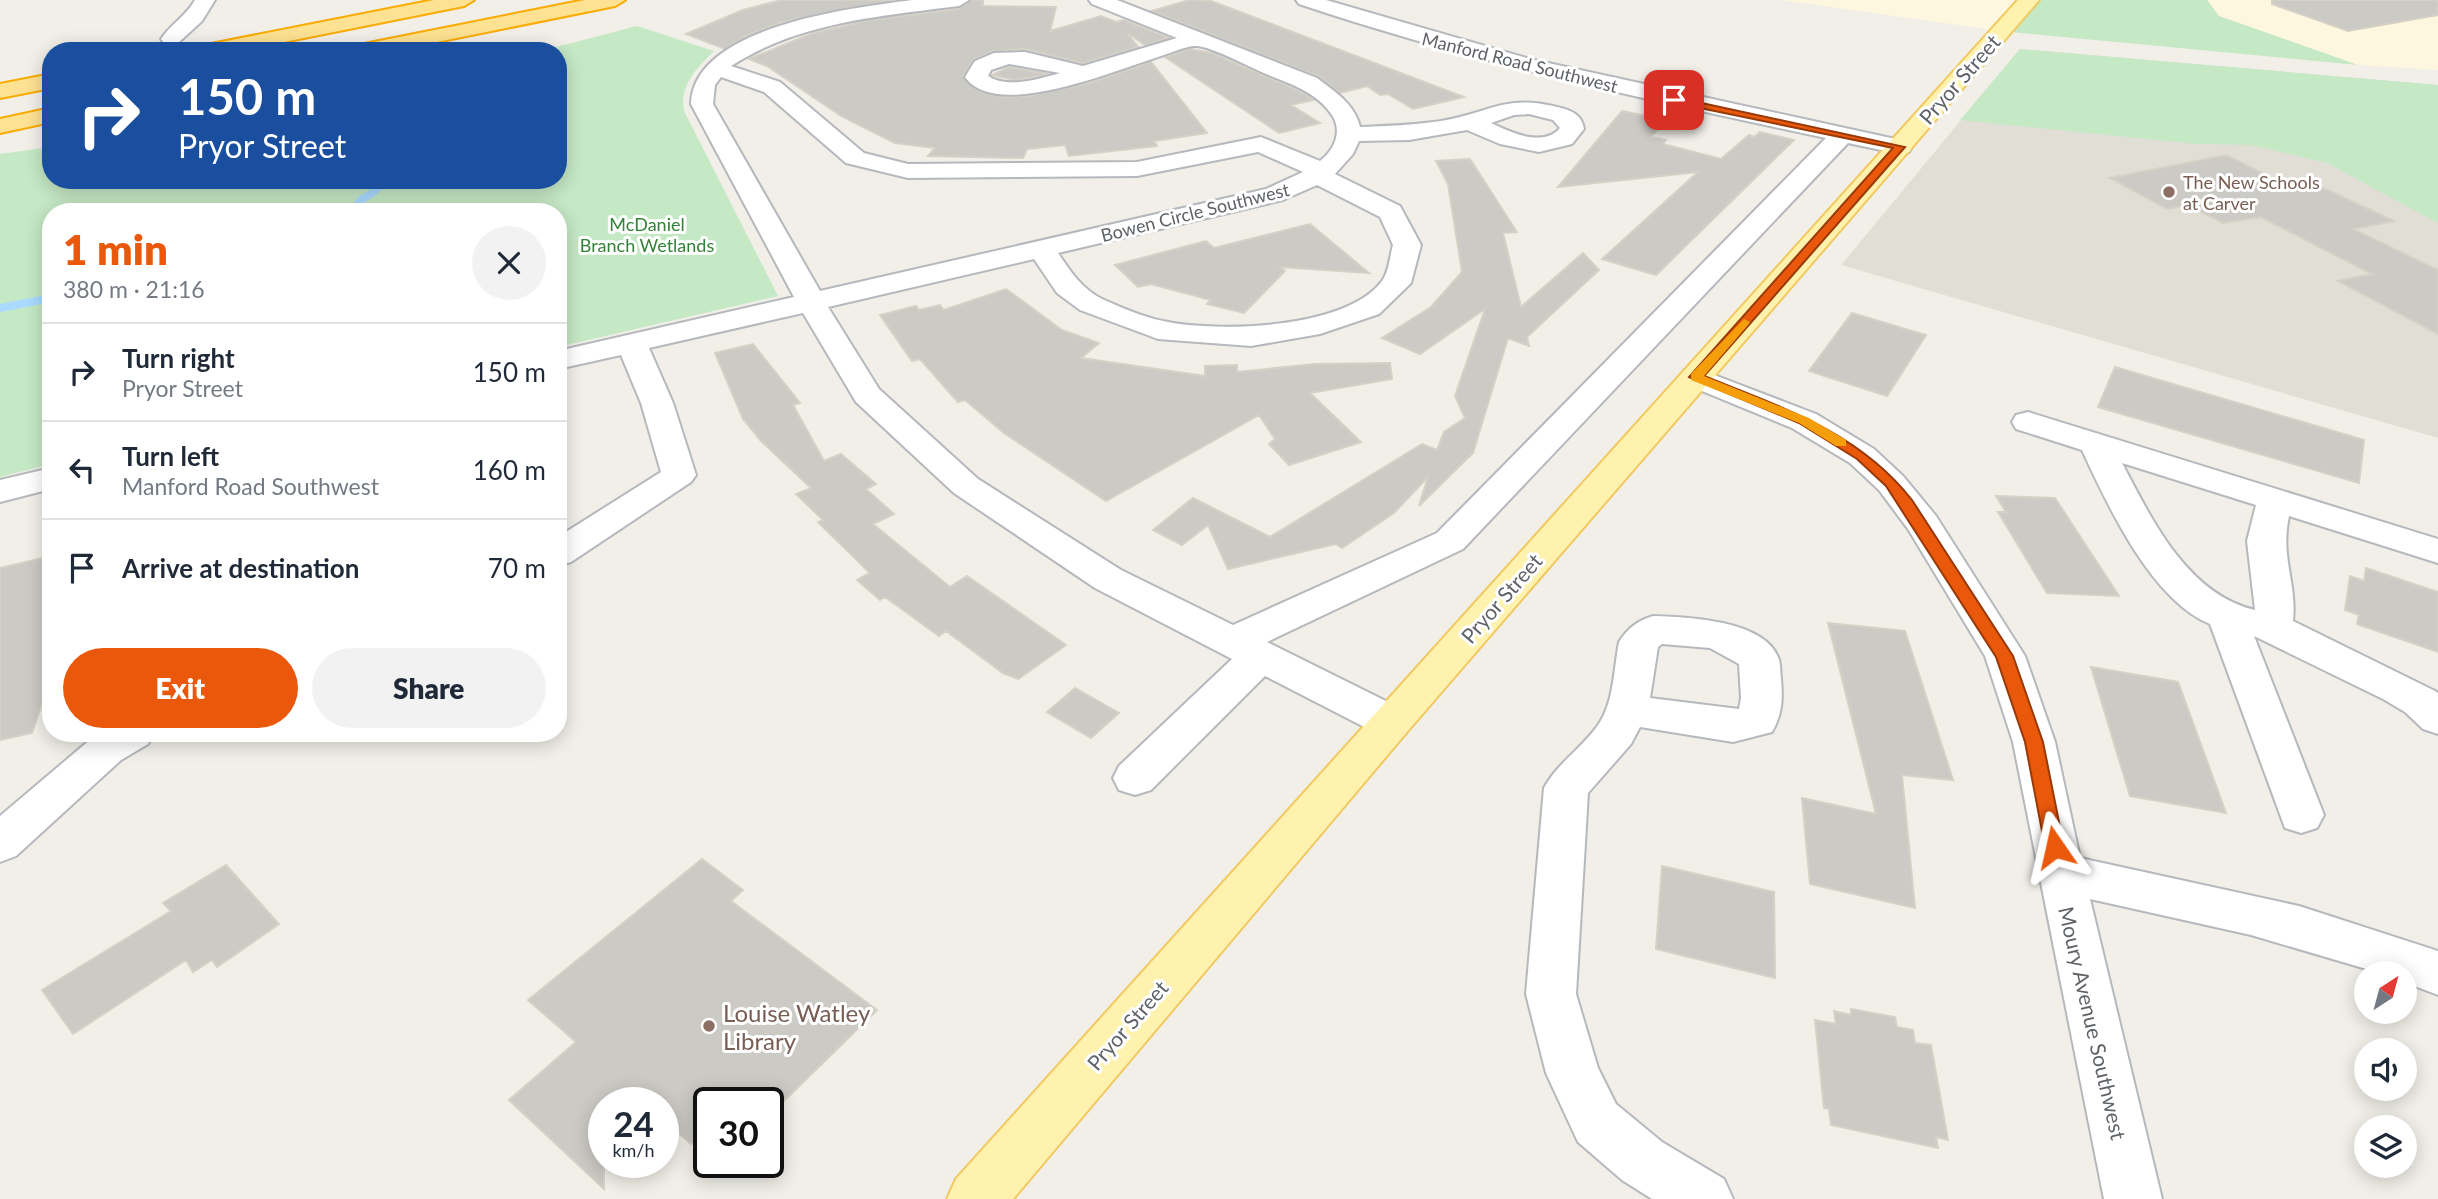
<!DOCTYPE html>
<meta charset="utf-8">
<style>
body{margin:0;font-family:Lato,sans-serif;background:#f2f2f3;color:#1f2937;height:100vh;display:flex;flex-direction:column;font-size:26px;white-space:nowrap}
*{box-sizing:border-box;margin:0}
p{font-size:23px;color:#747a83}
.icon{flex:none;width:38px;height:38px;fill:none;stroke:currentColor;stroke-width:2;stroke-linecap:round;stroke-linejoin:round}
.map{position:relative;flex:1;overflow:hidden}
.sheet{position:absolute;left:42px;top:203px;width:525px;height:539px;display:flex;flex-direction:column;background:#fff;border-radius:28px;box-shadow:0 4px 18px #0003}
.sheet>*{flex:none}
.guide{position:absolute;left:42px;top:42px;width:525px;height:147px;border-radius:28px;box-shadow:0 4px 18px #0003;background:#1a4fa0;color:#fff;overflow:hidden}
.needle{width:46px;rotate:36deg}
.fabs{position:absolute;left:2354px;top:961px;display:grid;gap:14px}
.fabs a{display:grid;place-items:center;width:63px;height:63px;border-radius:50%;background:#fff;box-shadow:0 4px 18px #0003;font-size:35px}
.speed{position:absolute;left:588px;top:1087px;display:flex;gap:14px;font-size:35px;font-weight:700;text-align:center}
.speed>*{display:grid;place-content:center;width:91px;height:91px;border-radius:50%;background:#fff;box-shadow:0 4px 18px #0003;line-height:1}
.speed small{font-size:18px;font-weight:400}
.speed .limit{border:4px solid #111;border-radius:10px;background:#fff;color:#111}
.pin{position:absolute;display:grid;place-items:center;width:60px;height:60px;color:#fff;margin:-30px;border-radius:14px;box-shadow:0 4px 10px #0006}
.me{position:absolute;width:77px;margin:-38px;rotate:349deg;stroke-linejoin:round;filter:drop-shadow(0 0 5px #0008)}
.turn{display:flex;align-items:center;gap:24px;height:147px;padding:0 21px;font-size:32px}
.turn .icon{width:91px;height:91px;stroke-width:2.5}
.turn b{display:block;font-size:49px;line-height:60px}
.round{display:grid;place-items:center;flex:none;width:74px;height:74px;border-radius:37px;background:#f2f2f3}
.overview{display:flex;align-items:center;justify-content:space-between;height:119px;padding:0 21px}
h1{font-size:42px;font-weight:800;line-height:52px;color:#ea580c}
.button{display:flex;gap:14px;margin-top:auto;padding:14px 21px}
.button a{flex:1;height:80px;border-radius:42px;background:#ea580c;color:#fff;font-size:28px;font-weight:800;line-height:80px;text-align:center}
.button a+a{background:#f2f2f3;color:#1f2937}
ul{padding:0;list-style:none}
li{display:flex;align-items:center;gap:21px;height:98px;padding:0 21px;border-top:2px solid #e0e1e3}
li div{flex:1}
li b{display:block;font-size:26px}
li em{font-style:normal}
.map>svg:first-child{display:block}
</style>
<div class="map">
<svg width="2438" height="1199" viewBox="0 0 2438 1199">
<rect width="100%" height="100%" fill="#f1efe8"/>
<!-- commercial -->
<path fill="#fef7e0" d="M1782 0H2029L2001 31Z
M2207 0H2438V70L2358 65 2219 16Z"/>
<!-- education -->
<path fill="#e1ded6" d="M2020 49 2438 85V438L1841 265Z"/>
<!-- green -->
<path fill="#c5e8c5" d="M2029 0H2207L2219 16 2358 65 2001 31Z
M637 26 714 51C697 68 679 85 684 111L778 296 558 347V212H51V464L0 477V154L51 147V180H558V51H541Z
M2020 49 2438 85V223L2327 163 2251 145 2197 144 1960 120Z"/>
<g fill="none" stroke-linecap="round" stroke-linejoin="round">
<!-- stream-far1 -->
<path stroke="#aadaff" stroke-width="6" d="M373 192 392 180"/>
<!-- stream -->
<path stroke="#aadaff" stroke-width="8" d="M352 212 361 200 375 191
M0 308 51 298"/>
</g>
<!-- building -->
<path fill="#cccac5" stroke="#d6d1c6" stroke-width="2" d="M782 0H892L779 23 745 36 725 49 686 34 743 10Z
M971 0H983V6L1056 7 1050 31 1101 16 1116 22 1124 20 1169 38 1145 45 1127 33 1138 47 1083 63 1026 49 993 51 974 59 963 76 979 92 1003 97 1030 96 1089 83 1151 62 1207 133 1154 141 1157 146 1069 156 1065 145 1027 149 1023 158 928 156 935 148 895 143 841 116 767 66 749 59 813 33 871 20 959 9Z
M1189 0 1211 1 1464 97 1413 109 1388 94 1380 95 1367 86 1340 93 1318 76 1152 11Z
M2272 0H2438V15L2348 31 2272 4Z
M1189 49 1212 53 1304 93 1313 100 1291 105 1320 123 1279 133 1165 57Z
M1009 67 1048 74 1014 80 992 75Z
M1622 111 1665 120 1651 137 1666 140 1663 144 1721 159 1749 135 1754 137 1760 132 1794 140 1656 275 1602 259 1698 172 1558 187Z
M2226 155 2290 187 2313 183 2394 221 2353 229 2438 270V334L2338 281 2372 274 2261 217 2223 223 2188 205 2167 209 2110 178Z
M1470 159 1517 232 1503 233 1521 307 1583 253 1599 270 1527 337 1529 346 1508 338 1473 453 1419 506 1428 477 1394 513 1342 548 1336 544 1228 569 1208 525 1182 545 1153 530 1193 498 1270 537 1422 444 1437 450 1444 432 1465 418 1455 396 1485 309 1420 354 1382 338 1431 307 1462 272 1448 184 1436 161Z
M1310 224 1369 273 1280 267 1285 271 1244 313 1207 304 1211 300 1151 284 1138 287 1115 265 1206 241 1214 248Z
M1006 289 1062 330 1099 343 1081 358 1205 376V366L1237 365V372L1315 364 1390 363 1392 379 1310 393 1361 442 1289 465 1269 444 1275 439 1259 415 1106 501 1004 433 965 400 958 402 920 359 912 361 880 315 916 306 919 310 940 305 944 310Z
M1852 313 1926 335 1887 396 1809 371Z
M753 344 800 403 793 405 824 461 841 454 876 484 866 489 894 514 873 524 950 587 967 576 1066 645 1018 679 1003 673 946 631 939 636 885 597 880 600 857 580 870 573 818 522 823 520 796 494 811 488 761 441 743 419 715 353Z
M2115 367 2364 440 2359 483 2098 407Z
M1996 496 2055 498 2119 596 2047 593 1998 512H2006Z
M51 556V677L32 733 0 740V568Z
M2366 568 2438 592V652L2357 624 2359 615 2345 610 2350 576 2364 581Z
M1828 623 1905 631 1953 780 1902 775 1915 908 1810 884 1802 798 1876 814Z
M2091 667 2178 682 2226 813 2130 796Z
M1075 688 1119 713 1091 738 1047 712Z
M702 859 743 890 731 901 877 1010 783 1102H709V1127L691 1144 663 1120V1102H604V1189L509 1100 576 1042 528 1000Z
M226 865 279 924 217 967 212 960 193 972 186 960 73 1034 42 990 171 911 163 903Z
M1662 866 1774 892 1775 978 1656 949Z
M1851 1009 1895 1017 1897 1027 1913 1030 1915 1043 1931 1045 1948 1140 1936 1137 1938 1148 1831 1125 1829 1109 1824 1108 1815 1020 1836 1024 1834 1011 1851 1015Z"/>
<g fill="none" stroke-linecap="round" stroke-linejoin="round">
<!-- minor casing -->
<g stroke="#b5b8bc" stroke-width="4">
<path id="minor" d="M195 0H215L202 21 178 43H164L161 39C171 24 186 16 195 0Z
M912 0H969L959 6C881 16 799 22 731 66L780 82 864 153 908 164 1137 162 1261 137 1320 161C1334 150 1343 132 1332 115 1318 94 1294 85 1271 76 1253 69 1213 47 1197 46 1187 45 1171 53 1161 56 1118 69 996 122 965 77L975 61 994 53 1025 52 1083 66 1177 38 1092 4 1089 0H1117L1317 78C1334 91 1355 104 1360 127 1387 126 1414 125 1441 121 1490 113 1504 94 1557 107 1570 110 1582 114 1584 129L1572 144 1539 152 1500 144 1467 130 1409 140 1359 141 1353 154 1335 174 1400 206 1421 245 1411 283 1379 314 1320 334 1251 346 1158 339 1080 310 1057 293 1034 259 828 307 879 389 978 479 1121 570 1233 625 1437 533 1826 138C1648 100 1472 62 1299 4L1296 0H1326L1530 59 1900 140 1909 142 1912 147 1909 152 1900 154 1848 143 1463 549 1267 642 1406 711 1412 722 1406 733 1391 738 1376 733 1265 676 1151 790 1135 795 1119 790 1113 778 1119 766 1232 659 1095 588 954 493 856 402 803 313 649 348 673 403 696 475 691 482 571 562 558 566V537L661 472 641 403 621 355 558 369V351L794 297 691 104C693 26 853 8 912 0ZM1009 64 1060 73C1039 79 1008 89 988 76L991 70ZM721 77 764 92 846 163 908 178 1137 176 1258 152 1303 172 1266 189 820 291 713 104 715 85ZM1529 114 1553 120 1560 128C1543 148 1510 132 1491 123L1514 115ZM1317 185 1380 217 1393 245C1390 255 1389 272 1382 281 1347 329 1217 333 1163 321 1143 317 1120 307 1102 299 1082 289 1070 271 1058 253L1283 200Z
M1696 368 1816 414 1874 449 1903 476 1936 516 2025 656 2055 742 2080 858 2299 906 2438 951V995L2404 982V973H2380L2251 935 2090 899 2162 1199H2104L2013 742 1985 656 1908 529 1879 490 1850 463 1792 428 1685 384 1680 377 1685 370Z
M2028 412 2438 539V563L2289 516C2280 558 2297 582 2293 621L2435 691 2438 693V734L2423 729 2405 712 2383 699 2254 636 2324 815 2317 828 2301 833 2285 828 2210 624C2151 600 2107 504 2082 450L2016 429 2012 422 2016 415ZM2122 463 2256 505 2247 541 2255 610C2187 594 2152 520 2122 463Z
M51 468V489L0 502V480Z
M1653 616C1687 617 1763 620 1778 657 1781 664 1780 672 1781 679 1783 699 1782 715 1772 732L1733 742 1640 727 1631 744 1588 793 1576 994 1598 1068 1616 1104 1662 1142 1724 1179 1733 1199H1652L1622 1180 1578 1142 1546 1073 1526 994 1544 788C1558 762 1585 746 1600 722 1614 700 1614 667 1619 642 1628 628 1637 621 1653 616ZM1662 644 1710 648 1739 664 1741 698 1739 709 1650 698 1658 647Z
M98 733H154L148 744 121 760 16 856 0 862V816Z"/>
</g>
<!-- major casing -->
<g stroke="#f2c960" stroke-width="4">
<path id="major" d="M2018 0H2039L1406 733 1013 1199H947L956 1179Z"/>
</g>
<!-- highway casing -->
<g stroke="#f9ab00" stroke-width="4">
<path id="highway" d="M434 0H474L464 6 239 51H196L206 45Z
M585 0H625L615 6 392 51H349L359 45Z
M51 74V88L0 98V84Z
M51 108V122L0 133V119Z"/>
</g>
<!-- minor -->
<use href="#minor" fill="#fff" fill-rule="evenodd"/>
<!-- major -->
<use href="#major" fill="#fff2af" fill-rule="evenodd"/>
<!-- highway -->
<use href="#highway" fill="#fde293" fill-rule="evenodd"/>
</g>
<!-- route -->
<path fill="#ea580c" stroke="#983908" stroke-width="2" d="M1674 97 1905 147 1704 376C1781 407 1859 432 1912 500L2013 656 2043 742 2064 847 2061 852H2048L2045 847 2025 742 1996 657 1886 486 1857 459 1799 423 1689 377 1893 148 1671 102Z"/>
<!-- slow -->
<path fill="#f59e0b" d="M1744 319 1750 322 1748 325 1704 376 1809 418 1846 440V446H1836L1799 423 1691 380V374Z"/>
<!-- markers -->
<g fill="#8d6e63" stroke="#fff" stroke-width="2.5">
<circle cx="2169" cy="192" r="7"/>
<circle cx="709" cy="1026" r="7"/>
</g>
<g text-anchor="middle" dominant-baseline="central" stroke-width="6" stroke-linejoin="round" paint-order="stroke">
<!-- far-street labels -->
<g font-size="18" fill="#5f6368" stroke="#fff">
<text transform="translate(1520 62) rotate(14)">Manford Road Southwest</text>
<text transform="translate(1195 212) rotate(-14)">Bowen Circle Southwest</text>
</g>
<!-- far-education labels -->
<g font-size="18" fill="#785e54" stroke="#fff" text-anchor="start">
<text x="2183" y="182">The New Schools<tspan x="2183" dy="21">at Carver</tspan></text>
</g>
<!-- far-park labels -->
<g font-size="18" fill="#348238" stroke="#fff">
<text x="647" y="224">McDaniel<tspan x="647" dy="21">Branch Wetlands</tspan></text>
</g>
<!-- street labels -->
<g font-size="21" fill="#5f6368" stroke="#fff">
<text transform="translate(1959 79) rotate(-49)">Pryor Street</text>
<text transform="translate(1501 598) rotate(-49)">Pryor Street</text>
<text transform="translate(2093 1023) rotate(77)">Moury Avenue Southwest</text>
<text transform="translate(1127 1025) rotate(-49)">Pryor Street</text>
</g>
<!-- near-education labels -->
<g font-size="24" fill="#785e54" stroke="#fff" text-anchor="start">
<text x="723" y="1012">Louise Watley<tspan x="723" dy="28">Library</tspan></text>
</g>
</g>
</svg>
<div class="fabs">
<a><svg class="needle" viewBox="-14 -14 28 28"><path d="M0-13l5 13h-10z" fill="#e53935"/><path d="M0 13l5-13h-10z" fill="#747a83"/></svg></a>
<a><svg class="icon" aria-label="sound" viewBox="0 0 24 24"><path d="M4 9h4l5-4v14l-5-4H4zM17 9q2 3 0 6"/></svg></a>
<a><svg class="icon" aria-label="layers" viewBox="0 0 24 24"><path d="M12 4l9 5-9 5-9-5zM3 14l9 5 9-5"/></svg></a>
</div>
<div class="speed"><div>24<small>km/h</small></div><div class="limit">30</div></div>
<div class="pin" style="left:1674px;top:100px;background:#d93025"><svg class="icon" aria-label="arrive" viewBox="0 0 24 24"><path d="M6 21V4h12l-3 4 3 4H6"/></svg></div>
<svg class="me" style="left:2055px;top:847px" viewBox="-20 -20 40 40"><path d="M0-17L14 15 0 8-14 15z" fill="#ea580c" stroke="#fff" stroke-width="4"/></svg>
<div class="guide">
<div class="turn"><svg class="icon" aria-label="right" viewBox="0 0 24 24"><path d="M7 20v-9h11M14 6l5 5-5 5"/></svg><div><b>150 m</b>Pryor Street</div></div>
</div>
<section class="sheet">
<div class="overview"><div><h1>1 min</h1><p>380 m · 21:16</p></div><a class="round"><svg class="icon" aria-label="close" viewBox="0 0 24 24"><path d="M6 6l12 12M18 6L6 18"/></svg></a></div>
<ul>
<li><svg class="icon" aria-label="right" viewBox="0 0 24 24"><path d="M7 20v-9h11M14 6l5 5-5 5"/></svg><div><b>Turn right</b><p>Pryor Street</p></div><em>150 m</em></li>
<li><svg class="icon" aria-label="left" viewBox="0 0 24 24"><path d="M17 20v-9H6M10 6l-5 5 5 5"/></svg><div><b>Turn left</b><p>Manford Road Southwest</p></div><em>160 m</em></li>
<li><svg class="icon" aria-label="arrive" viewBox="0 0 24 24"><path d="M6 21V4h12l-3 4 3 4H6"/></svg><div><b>Arrive at destination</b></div><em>70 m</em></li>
</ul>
<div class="button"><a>Exit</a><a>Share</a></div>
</section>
</div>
